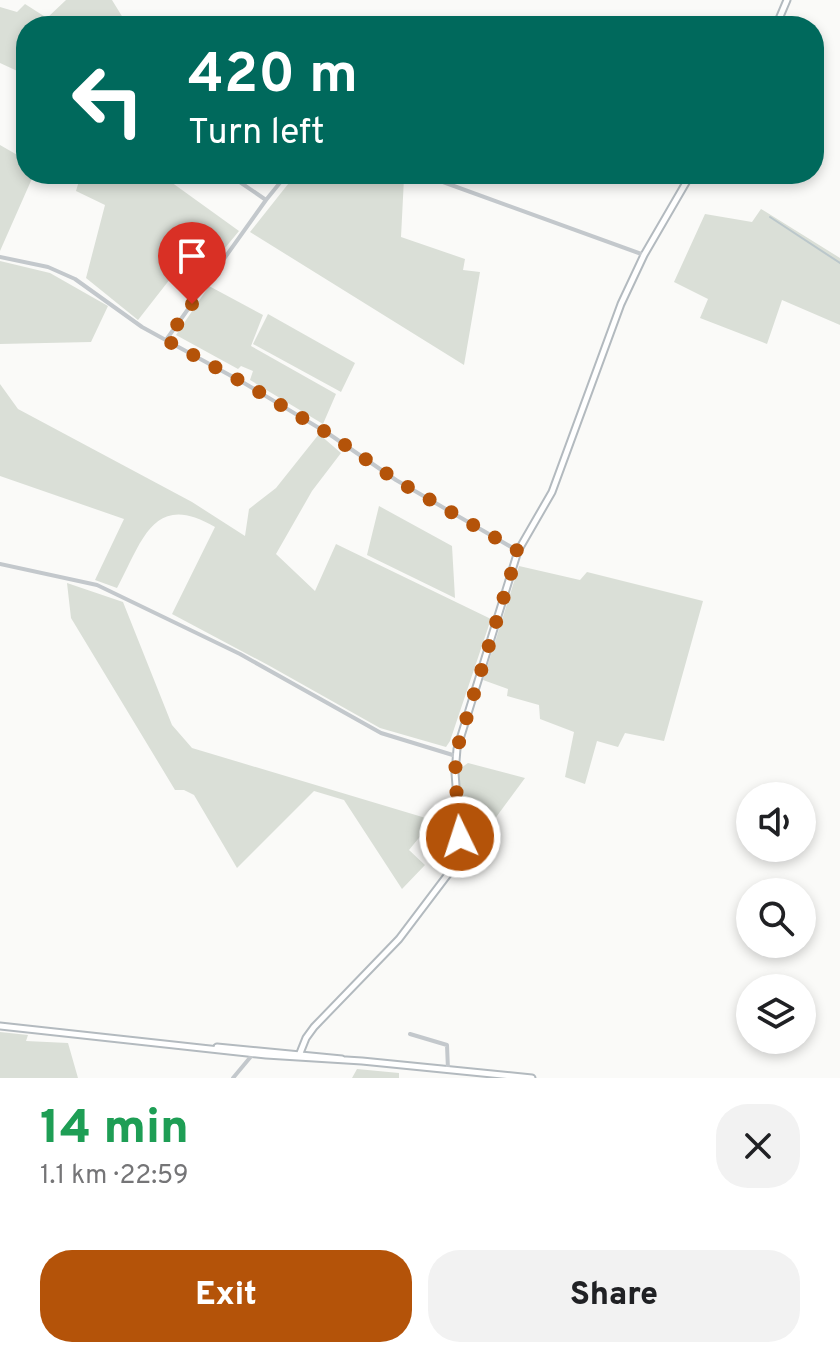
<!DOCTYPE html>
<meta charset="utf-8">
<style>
body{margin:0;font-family:Overpass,sans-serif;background:#f2f2f2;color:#202124;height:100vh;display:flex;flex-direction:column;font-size:30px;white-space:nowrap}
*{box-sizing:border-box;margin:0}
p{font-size:26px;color:#757577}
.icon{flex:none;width:44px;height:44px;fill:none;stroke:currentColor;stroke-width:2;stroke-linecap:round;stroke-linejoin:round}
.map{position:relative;height:1078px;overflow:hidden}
.sheet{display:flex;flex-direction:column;background:#fff;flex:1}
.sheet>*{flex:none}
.top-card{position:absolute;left:16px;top:16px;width:808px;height:168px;border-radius:32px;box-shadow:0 4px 12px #0003;background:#00695c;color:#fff;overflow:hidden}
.fabs{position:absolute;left:736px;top:782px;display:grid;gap:16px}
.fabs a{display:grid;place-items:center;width:80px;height:80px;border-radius:50%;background:#fff;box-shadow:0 4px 12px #0003;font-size:40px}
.pin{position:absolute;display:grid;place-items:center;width:68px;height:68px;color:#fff;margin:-82px -34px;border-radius:50% 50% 50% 0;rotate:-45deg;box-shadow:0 0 8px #0007}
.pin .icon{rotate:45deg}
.me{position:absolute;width:88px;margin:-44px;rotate:356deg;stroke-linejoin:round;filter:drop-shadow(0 0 6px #0008)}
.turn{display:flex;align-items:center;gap:28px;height:168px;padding:0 40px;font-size:36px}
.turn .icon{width:104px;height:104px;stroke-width:2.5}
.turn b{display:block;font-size:56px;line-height:68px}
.round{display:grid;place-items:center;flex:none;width:84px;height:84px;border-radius:32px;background:#f2f2f2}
.headline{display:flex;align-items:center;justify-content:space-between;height:136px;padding:0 40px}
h1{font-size:48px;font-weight:800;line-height:60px;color:#1e9e55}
.button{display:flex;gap:16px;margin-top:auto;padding:16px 40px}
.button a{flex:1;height:92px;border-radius:32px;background:#b45309;color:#fff;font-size:32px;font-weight:800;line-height:92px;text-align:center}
.button a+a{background:#f2f2f2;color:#202124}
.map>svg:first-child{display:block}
</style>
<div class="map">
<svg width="840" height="1078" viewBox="0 0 840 1078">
<rect width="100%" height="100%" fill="#fafaf8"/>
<!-- green -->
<path fill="#dadfd7" d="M66 0H112L128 26H26V75L0 63V7L17 12 25 4 47 18Z
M0 145 26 160V174H34L0 251Z
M81 174H175L171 182 239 231 202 276 181 265 138 320 86 278 105 205 76 191Z
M296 174H395L404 178 401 237 465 259 463 270 480 272 464 365 250 232Z
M761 209 840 258V325L782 300 767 344 700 318 708 299 674 282 705 214 752 222Z
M0 261 50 273 108 306 91 342 0 344Z
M209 286 263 315 251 346 336 394 323 424 250 380 253 371 241 366 238 369 176 335Z
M268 314 355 363 341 392 253 344Z
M0 384 18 409 192 502 245 536 249 509 276 488 319 434 341 453 312 491 276 554 315 591 336 544 491 619 450 741 446 747 380 728 268 665 172 614 215 527C153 490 142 542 117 588L95 580 124 519 0 476Z
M379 506 452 546 455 598 367 555Z
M519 566 580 580 587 572 703 601 664 741 625 733 618 747 597 741 585 784 565 777 574 732 540 719 539 705 507 696 508 689 483 680Z
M67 583 123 602 172 725 192 748 449 825 454 836 427 828 409 850 425 865 402 889 344 800 314 791 237 868 194 795 184 790H175L71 618Z
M468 763 525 778 469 854 464 850 458 770Z
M0 1032 28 1035 26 1041 68 1043 78 1078H0Z
M357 1069 399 1073V1078H352Z"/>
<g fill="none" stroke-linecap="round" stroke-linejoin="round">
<!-- stream -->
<path stroke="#bbc7cb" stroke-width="2" d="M770 217 840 263"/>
<!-- secondary casing -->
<g stroke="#b3babf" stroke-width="9">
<path id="secondary" d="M776 26 787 0
M0 1026 266 1055 362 1061 532 1078
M217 1047 342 1059
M300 1053 306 1038 314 1027 399 939 455 865 460 837 455 773 457 749 518 551 552 492 621 304 644 255 691 174"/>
</g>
<!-- street -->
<path stroke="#c3c8cc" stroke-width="4" d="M228 174 266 200
M421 174 644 255
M0 257 48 267 75 279 142 327 244 383 329 434 396 480 518 551
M166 340 266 200 287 174
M0 564 97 585 240 654 381 733 456 756
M410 1034 447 1045 448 1070
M233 1078 253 1054"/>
<!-- secondary -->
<use href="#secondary" stroke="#fff" stroke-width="5"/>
</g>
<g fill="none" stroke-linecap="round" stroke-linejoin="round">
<!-- route -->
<path stroke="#b45309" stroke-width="14" stroke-dasharray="0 25.2" d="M192 304 166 340 244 383 329 434 396 480 518 551 457 749 455 773 460 837"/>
</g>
</svg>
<div class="fabs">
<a><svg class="icon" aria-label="sound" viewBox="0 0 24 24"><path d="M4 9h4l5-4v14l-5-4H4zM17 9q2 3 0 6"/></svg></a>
<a><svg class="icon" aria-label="search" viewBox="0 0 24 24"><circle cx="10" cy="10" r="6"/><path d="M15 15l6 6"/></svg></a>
<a><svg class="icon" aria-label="layers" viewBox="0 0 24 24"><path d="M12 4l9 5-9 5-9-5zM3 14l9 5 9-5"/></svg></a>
</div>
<div class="pin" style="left:192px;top:304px;background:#d93025"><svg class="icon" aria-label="arrive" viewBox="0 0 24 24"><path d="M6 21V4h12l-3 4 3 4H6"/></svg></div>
<svg class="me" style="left:460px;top:837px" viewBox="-20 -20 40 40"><circle r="17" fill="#b45309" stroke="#fff" stroke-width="3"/><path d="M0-11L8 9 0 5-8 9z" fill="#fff"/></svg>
<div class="top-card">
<div class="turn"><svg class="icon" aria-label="left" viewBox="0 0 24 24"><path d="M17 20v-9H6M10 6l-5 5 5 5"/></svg><div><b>420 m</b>Turn left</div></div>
</div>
</div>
<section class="sheet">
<div class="headline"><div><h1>14 min</h1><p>1.1 km · 22:59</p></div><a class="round"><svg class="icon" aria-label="close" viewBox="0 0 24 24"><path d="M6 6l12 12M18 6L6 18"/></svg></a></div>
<div class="button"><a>Exit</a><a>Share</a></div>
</section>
